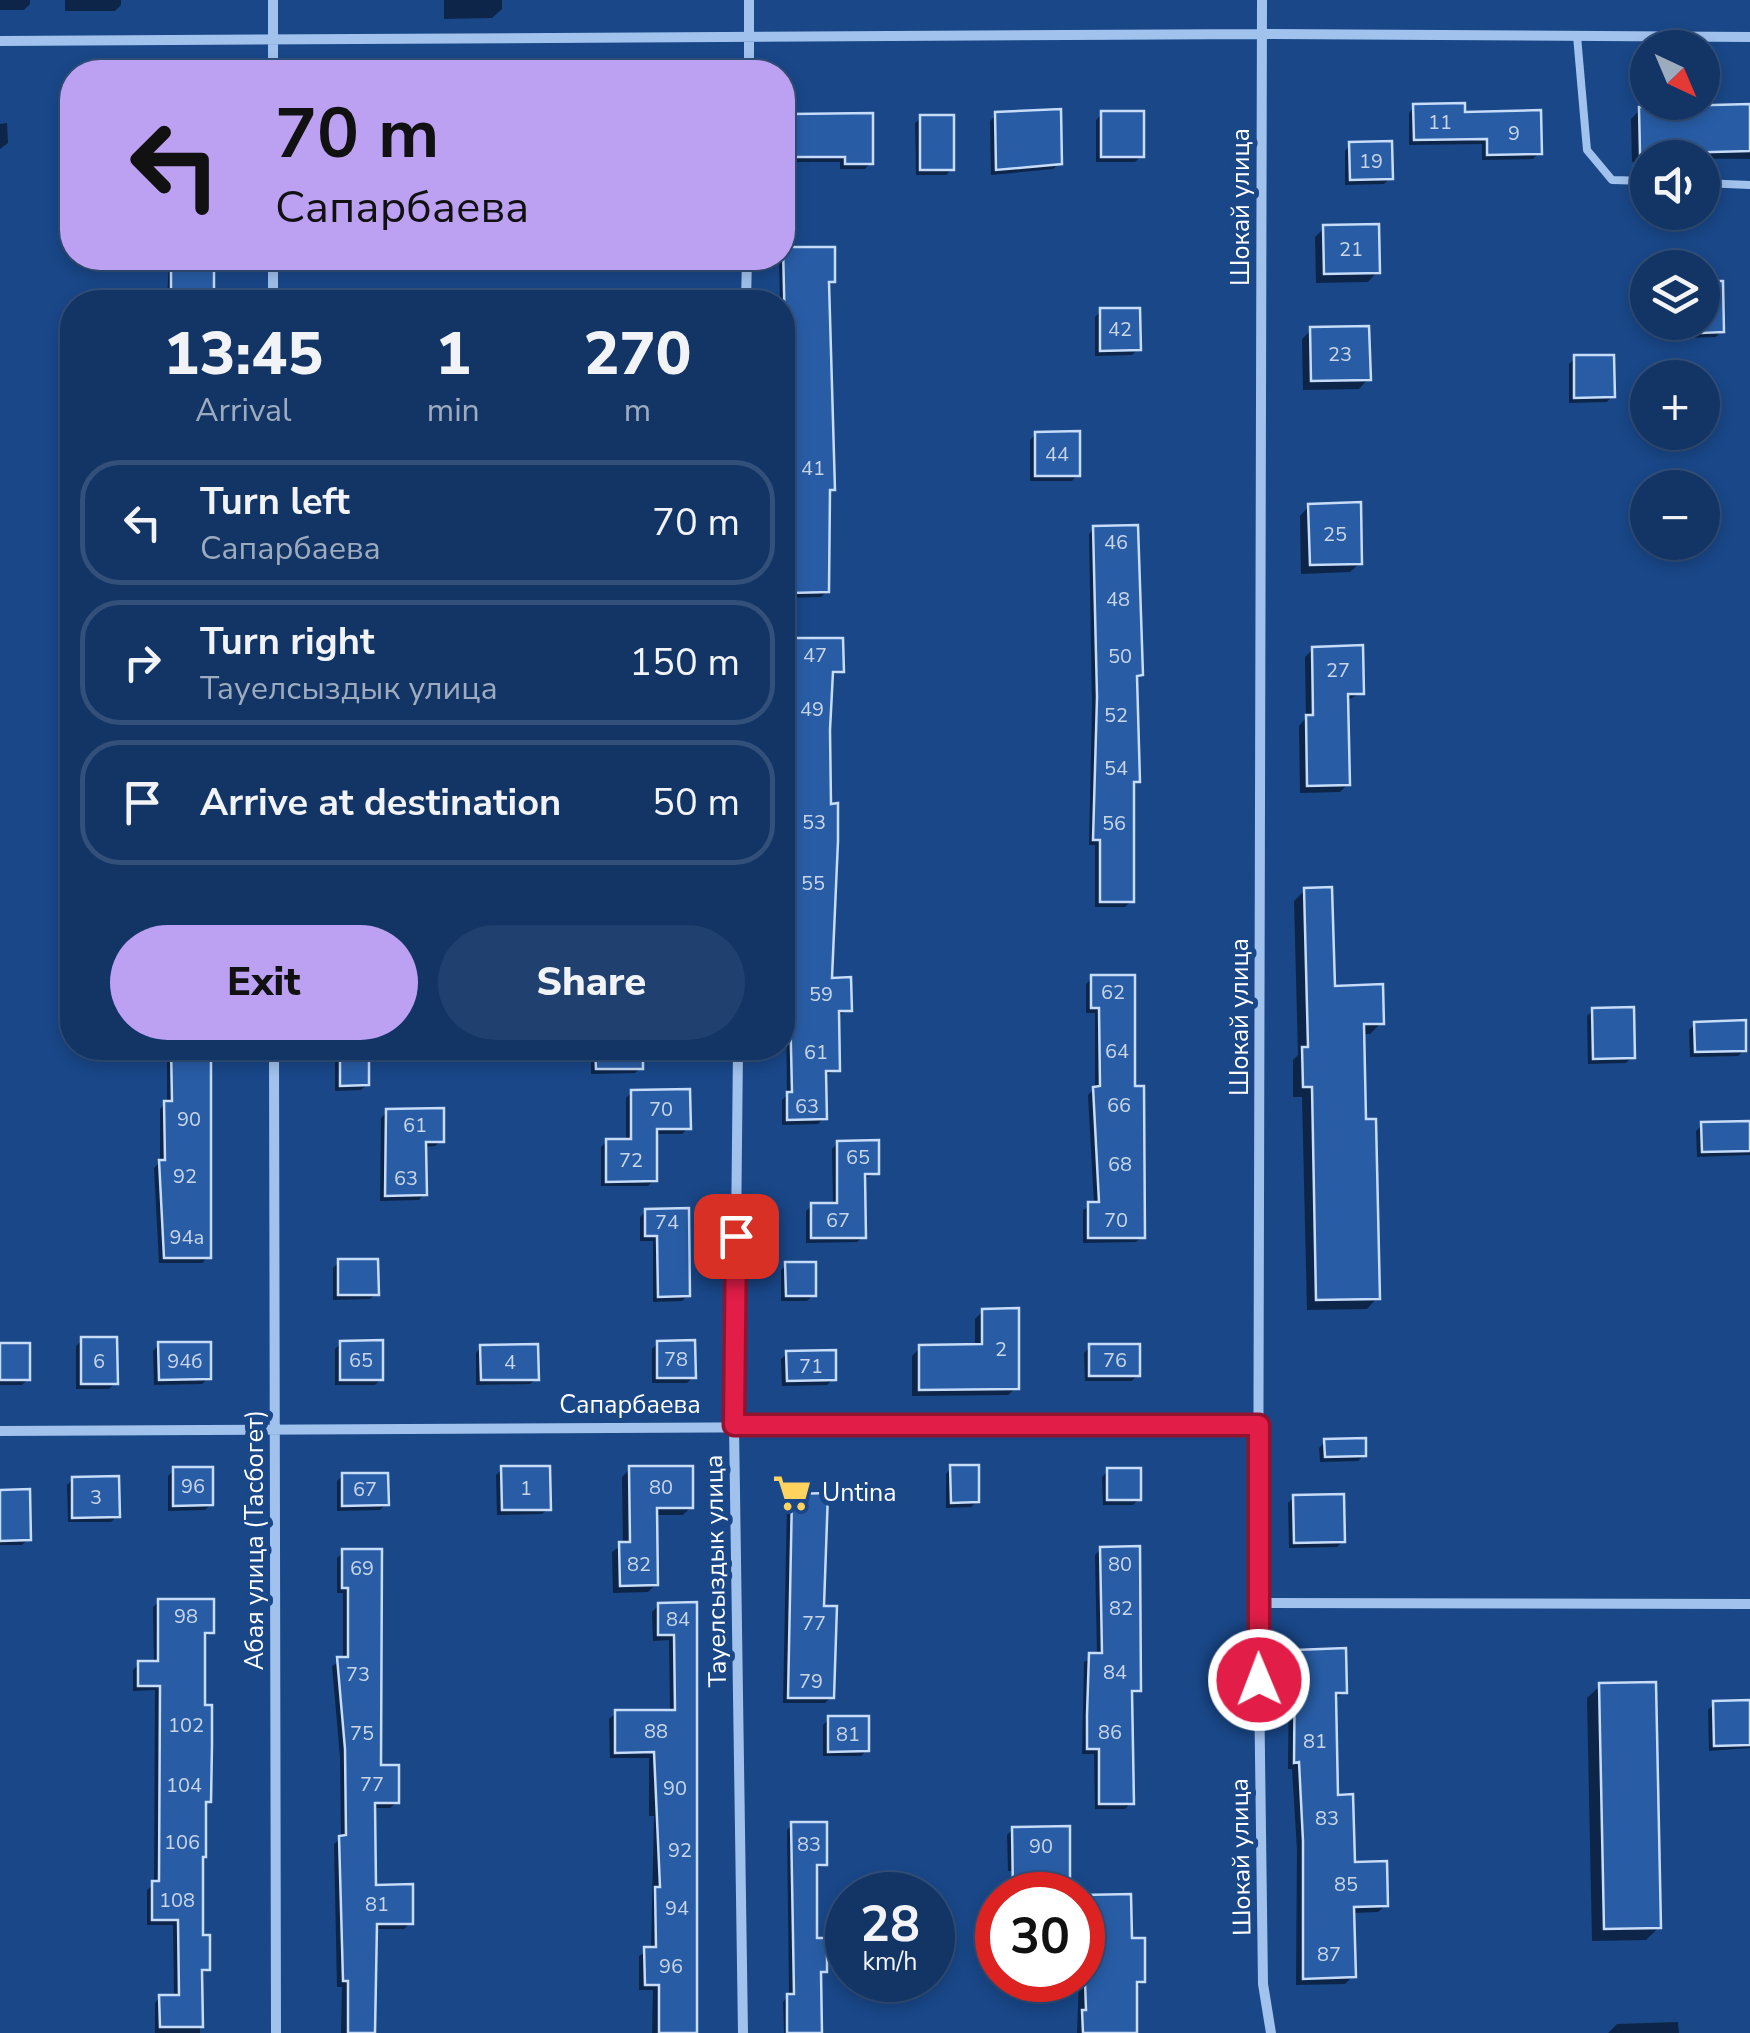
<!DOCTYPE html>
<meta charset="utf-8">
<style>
body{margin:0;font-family:"Nunito Sans",sans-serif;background:#20406f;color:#f1f3f6;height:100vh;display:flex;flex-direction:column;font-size:38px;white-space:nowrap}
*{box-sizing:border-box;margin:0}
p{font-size:32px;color:#9dabbf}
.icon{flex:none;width:55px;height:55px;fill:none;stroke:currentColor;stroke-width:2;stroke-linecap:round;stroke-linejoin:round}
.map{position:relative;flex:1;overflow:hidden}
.panel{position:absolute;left:60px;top:290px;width:735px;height:770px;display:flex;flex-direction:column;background:#133566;border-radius:40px;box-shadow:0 5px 15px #0003,0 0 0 2px #32507a}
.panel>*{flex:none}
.hud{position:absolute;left:60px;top:60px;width:735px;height:210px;border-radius:40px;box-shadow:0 5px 15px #0003,0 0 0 2px #32507a;background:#bca0f2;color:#111;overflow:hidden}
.needle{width:65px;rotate:136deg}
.buttons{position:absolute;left:1630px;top:30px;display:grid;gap:20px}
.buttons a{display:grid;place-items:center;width:90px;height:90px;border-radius:50%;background:#133566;box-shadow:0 5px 15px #0003,0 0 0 2px #32507a;font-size:50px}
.speed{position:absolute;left:825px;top:1872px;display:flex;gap:20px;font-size:50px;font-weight:700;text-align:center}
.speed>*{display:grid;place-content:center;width:130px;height:130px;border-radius:50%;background:#133566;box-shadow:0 5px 15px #0003,0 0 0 2px #32507a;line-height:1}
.speed small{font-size:25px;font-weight:400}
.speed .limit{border:15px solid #d22;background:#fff;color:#111}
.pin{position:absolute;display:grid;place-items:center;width:85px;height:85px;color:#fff;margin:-42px;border-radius:20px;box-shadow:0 5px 15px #0006}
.me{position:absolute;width:110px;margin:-55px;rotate:359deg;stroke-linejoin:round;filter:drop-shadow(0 0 8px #0008)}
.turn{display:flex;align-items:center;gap:35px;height:210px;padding:0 50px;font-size:45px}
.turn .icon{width:130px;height:130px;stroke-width:2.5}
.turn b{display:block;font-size:70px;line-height:85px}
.eta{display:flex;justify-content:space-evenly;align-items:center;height:170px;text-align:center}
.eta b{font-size:60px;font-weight:800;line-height:70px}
.action{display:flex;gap:20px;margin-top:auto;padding:20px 50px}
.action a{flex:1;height:115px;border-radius:60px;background:#bca0f2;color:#111;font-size:40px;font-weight:800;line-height:115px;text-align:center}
.action a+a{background:#20406f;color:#f1f3f6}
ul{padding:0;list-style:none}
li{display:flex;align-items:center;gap:30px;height:125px;margin:0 20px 15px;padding:0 30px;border:5px solid #32507a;border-radius:40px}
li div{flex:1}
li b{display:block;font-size:38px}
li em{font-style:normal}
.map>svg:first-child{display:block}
</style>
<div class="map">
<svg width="1750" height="2033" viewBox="0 0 1750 2033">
<rect width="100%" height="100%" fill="#194788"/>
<!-- shadow -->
<path fill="#0007" d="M0 0H30V4L24 10H0Z
M65 0H121V5L115 11H65Z
M444 0H502V9L492 18 444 19Z
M1414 107 1463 114 1539 153 1533 159 1482 160V144L1409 145V113Z
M1750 107V159L1648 158V162H1632L1631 119 1640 110Z
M1102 114 1141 156 1135 162H1096V120Z
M996 115 1059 163 1053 169 991 175 990 121Z
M791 117 870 163 865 169H840V162H785V123Z
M921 118 952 169 946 175H916L915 123Z
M7 123 8 143 0 149V124Z
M1350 145 1390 178 1384 184 1345 185V151Z
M1324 228 1377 272 1368 282 1316 283 1315 237Z
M784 250 833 281 827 287 833 489 827 495V591L821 597 786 598 779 258Z
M169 258H211L209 302H167Z
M399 291H457V302H389Z
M1101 311 1138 349 1132 355 1095 356V317Z
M1681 322H1702L1721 331 1716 337 1682 338Z
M1311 330 1368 379 1359 389 1303 390 1302 339Z
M1575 358 1612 396 1607 402 1569 403V364Z
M1036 434 1077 475 1072 481H1030V440Z
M1309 506 1360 563 1350 572 1301 574 1300 516Z
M1094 528 1140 674 1135 680 1138 781 1132 787 1131 901 1125 907H1095V845H1089L1092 705 1089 534Z
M787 641 841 671 831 676 830 980 849 1010 837 1016V1070L824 1076V1118L818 1124 782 1125V1100L787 1095 782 646Z
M1313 649 1361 693 1346 701 1348 784 1340 792 1300 793 1299 726 1306 718 1305 657Z
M1305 890 1332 988 1381 1023 1370 1034H1362L1377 1298 1367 1309 1307 1310 1302 1097H1293V1060L1298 1055 1294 901Z
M1092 978 1133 1089 1142 1237 1136 1242 1083 1243V1210L1094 1204 1088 1095 1095 1088V1013H1086V984Z
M1593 1010 1632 1057 1626 1063 1588 1064 1587 1016Z
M1695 1024 1744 1050 1738 1056 1690 1057 1689 1030Z
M167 1048H210L208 1257 202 1263H159L154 1168 160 1162V1109L167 1102Z
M335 1048H366L367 1084 361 1090 335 1091Z
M591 1048H641V1068L635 1073 591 1074Z
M632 1092 688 1128 682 1134H654V1180L648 1186H601V1147L607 1141H626V1098Z
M387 1112 441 1141 435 1146 424 1147V1194L419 1200 380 1201 381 1118Z
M1750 1124V1155L1697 1157 1696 1131 1702 1125Z
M838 1143 877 1173 863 1179V1237L857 1242 806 1243V1211L812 1205H833L832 1149Z
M646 1211 688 1295 682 1301 653 1302V1241H640V1217Z
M339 1262 376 1294 370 1299 333 1300V1268Z
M786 1265 813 1295 807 1301H781V1270Z
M983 1311 1016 1388 1008 1395 912 1396V1356L920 1348 975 1347V1319Z
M82 1340 115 1383 109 1389H76V1346Z
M341 1343 381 1379 375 1385H335V1349Z
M658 1343 693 1377 687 1383H652V1349Z
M159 1345 208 1378 202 1384 154 1385 153 1351Z
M0 1346 28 1379 22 1385H0Z
M481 1347 536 1379 530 1384 476 1385V1353Z
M1090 1347 1137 1375 1132 1381H1085L1084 1353Z
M787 1354 833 1379 827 1385 782 1386 781 1359Z
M1325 1442 1364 1455 1358 1461 1320 1462 1319 1448Z
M951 1468 977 1501 971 1507 946 1508V1474Z
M502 1469 548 1509 542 1514 497 1515 496 1475Z
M630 1469 691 1507 683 1515H655L656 1584 648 1592 613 1593 612 1552 623 1544 622 1477Z
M174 1470 211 1504 205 1510 168 1511V1476Z
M1108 1471 1139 1499 1133 1505H1103L1102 1477Z
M343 1475 386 1504 380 1510 337 1511V1481Z
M73 1479 117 1516 111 1522H68L67 1485Z
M0 1492 28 1539 22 1545H0Z
M793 1496 822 1608 831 1697 825 1703H783L787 1502Z
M1294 1497 1343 1541 1337 1547 1289 1548 1288 1503Z
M1101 1549 1138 1690 1130 1696 1131 1803 1125 1809H1095L1094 1754H1082L1084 1662 1097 1656 1095 1555Z
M343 1552 378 1768 397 1802 390 1808H372L374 1887 411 1922 404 1929H374L373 2033H341L342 1987H337L334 1844 341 1838 340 1757 332 1666 343 1659V1593H337V1558Z
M159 1602 212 1632 203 1638 209 1801 203 1806 200 1860V1938L208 1969 200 1975V2033H155V2003L160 1997H174L173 1925H147V1890L154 1884 155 1690 133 1691V1670L139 1664H154L153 1607Z
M659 1605H695V2033H652L653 1990H639V1956L651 1949 654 1816H649V1758H610L609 1719 616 1713 670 1712 669 1640 653 1641 652 1612Z
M1296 1652 1344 1692 1334 1700 1336 1797 1352 1864 1386 1905 1378 1912 1352 1913 1353 1976 1345 1984 1296 1985 1297 1850 1292 1769H1288L1289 1660Z
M1600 1686 1659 1927 1646 1940 1592 1941 1587 1698Z
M1750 1703V1748L1709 1751 1708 1710 1714 1704Z
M829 1719 867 1750 861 1756H823V1725Z
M792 1825 825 1864 815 1870V1941L824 1971 818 1976 819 2033H784L783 2002 789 1995 787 1830Z
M1013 1829 1062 1870 1008 1871 1007 1835Z
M1082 1897 1129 1940 1143 1981 1134 1989 1135 2033H1077Z
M1678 2022 1679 2033H1608L1617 2024Z"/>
<!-- building -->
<path fill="#285da6" stroke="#c6dcf9" stroke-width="2.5" d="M1465 103V112L1541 110 1542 154 1487 155V139L1414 140 1413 104Z
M1750 104V151L1640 154 1639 107Z
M1061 109 1062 164 996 170 995 112Z
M1101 111H1144V157H1101Z
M873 113V164H845V157H790V114Z
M920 115H954V170H920Z
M1392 141 1393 179 1350 180 1349 142Z
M1379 224 1380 273 1324 274 1323 225Z
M783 247H835V282H829L835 490H830L829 592 791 593Z
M171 258H214V292L171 293Z
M1702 281H1723L1724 332 1702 333Z
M1100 308H1140L1141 350 1100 351Z
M1369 326 1371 380 1311 381 1310 327Z
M1574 355H1614L1615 397 1574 398Z
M1080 431V476H1035V432Z
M1361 502 1362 564 1310 565 1308 504Z
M1138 525 1143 675 1137 676 1140 782H1134V902H1100V840H1093L1097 697 1093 526Z
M786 638H843L844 672H833L830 730 831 804 838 803V841L832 978 851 977 852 1011H839L840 1071H826L827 1119 787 1120V1092H792L788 919 790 672H786Z
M1363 645 1364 694H1348L1350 785 1307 786 1306 715H1313L1312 647Z
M1332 887 1335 986 1383 984 1384 1024H1364L1366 1119H1376L1380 1299 1316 1300 1312 1087H1303L1302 1047H1308L1304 888Z
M1091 975H1135V1086H1144L1145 1238H1088V1202H1099L1093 1087 1100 1086 1099 1008H1091Z
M1634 1007 1635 1058 1593 1059 1592 1008Z
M1746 1020V1051L1695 1052 1694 1022Z
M171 1048H211V1258H164L159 1160H165L164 1101H172Z
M340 1048H369V1085L340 1086Z
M595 1048H643V1069H596Z
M690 1089 691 1129H657V1181L606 1182V1139H631V1090Z
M444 1108V1142H426L427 1195 385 1196 386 1109Z
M1750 1121V1151L1702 1152 1701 1122Z
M879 1140V1174H865L866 1238H811V1203H837V1141Z
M689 1208 690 1296 658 1297 657 1236H645V1209Z
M338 1259H378L379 1295H338Z
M785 1262H816V1296H786Z
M1019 1308V1389L919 1390V1345L982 1344V1309Z
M81 1337H117L118 1384H81Z
M383 1340V1380H340V1341Z
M695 1340 696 1378H657V1341Z
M158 1342H211V1379L159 1380Z
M0 1343H30V1380H0Z
M538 1344 539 1380H481L480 1345Z
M1089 1344H1140V1376H1089Z
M836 1350V1380L787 1381 786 1351Z
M1366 1438V1456L1325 1457 1324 1439Z
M950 1465H979V1502L951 1503Z
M501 1466H550L551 1510H502Z
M629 1466H693V1508H657L658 1585 620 1586 619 1542H630Z
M173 1467H213V1505L173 1506Z
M1107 1468H1141V1500H1107Z
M342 1473H388L389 1505 342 1506Z
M119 1476 120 1517 72 1518V1477Z
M30 1489 31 1540 0 1541V1490Z
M828 1493 824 1606H837L834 1698H788L792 1494Z
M1344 1494 1345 1542 1294 1543 1293 1495Z
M1140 1546 1141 1691H1132L1134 1804H1099V1749H1087V1715L1089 1653H1102L1100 1547Z
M342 1549H382L381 1765H399V1803H375L376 1885 413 1884V1924H377L375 2033H348V1981H343L339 1836 346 1835 345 1749 337 1657H348V1588H342Z
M158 1599H214V1633H205V1705H212V1745L211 1802H206V1857H203V1935H210V1970H202L203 2027H160L159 1995H179L178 1920H152V1881H159L160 1686H138V1661H158Z
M697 1602V2033H659V1985H645L644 1947H656L655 1887H660L654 1752 615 1753V1710H675L674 1635H658V1603Z
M1346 1648 1347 1693H1336L1338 1795 1353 1794 1355 1862 1387 1861 1388 1906 1354 1907 1356 1977 1303 1979V1841L1299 1762 1294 1763 1295 1650Z
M1656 1682 1661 1928 1604 1929 1599 1683Z
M1750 1700V1745L1714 1746 1713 1701Z
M828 1716H869V1751L828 1752Z
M791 1822H827V1865H817V1938H827V1972H821L822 2033H787V1994H794Z
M1070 1826V1895H1013L1012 1827Z
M1131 1894 1132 1938H1145V1982H1137V2033H1083L1082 2010H1086L1082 1895Z"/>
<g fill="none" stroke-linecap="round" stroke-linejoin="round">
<!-- service -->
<path stroke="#a1c2ed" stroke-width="8" d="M1577 36 1587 150 1612 180 1648 181
M1702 183 1750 185"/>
<!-- minor -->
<path stroke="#a1c2ed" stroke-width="10" d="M1262 0 1258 1603 1263 1984 1271 2033
M0 41 1262 34 1750 37
M273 72V0
M749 72V0
M273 258V302
M746 302 747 258
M274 1048 276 2033
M738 1048 734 1425 743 2033
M0 1431 1259 1425
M1258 1603 1750 1604"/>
</g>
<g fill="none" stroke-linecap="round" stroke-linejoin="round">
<!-- route casing -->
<g stroke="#92132f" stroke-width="25">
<path id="route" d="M736 1236 734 1425H1259V1680"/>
</g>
<!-- route -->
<use href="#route" stroke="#e11d48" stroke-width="18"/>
</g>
<!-- icons -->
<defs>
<g id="supermarket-bare" transform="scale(3)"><path d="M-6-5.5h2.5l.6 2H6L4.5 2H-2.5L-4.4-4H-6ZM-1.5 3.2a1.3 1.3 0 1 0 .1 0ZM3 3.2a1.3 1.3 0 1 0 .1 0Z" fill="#ffd35d" stroke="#194788" stroke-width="2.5" paint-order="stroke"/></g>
</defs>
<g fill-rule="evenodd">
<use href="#supermarket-bare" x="792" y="1493"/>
</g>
<g text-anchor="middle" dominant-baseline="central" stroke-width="10" stroke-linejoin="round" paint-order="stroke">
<!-- number labels -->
<g font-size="20" fill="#c9d6e9">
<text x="1440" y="122">11</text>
<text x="1514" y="133">9</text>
<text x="1371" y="161">19</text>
<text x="1351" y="249">21</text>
<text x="1120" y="329">42</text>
<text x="1340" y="354">23</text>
<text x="1057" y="454">44</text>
<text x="813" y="468">41</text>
<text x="1335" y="534">25</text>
<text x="1116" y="542">46</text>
<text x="1118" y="599">48</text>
<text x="815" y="655">47</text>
<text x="1120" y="656">50</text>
<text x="1338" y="670">27</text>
<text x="812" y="709">49</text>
<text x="1116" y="715">52</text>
<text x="1116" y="768">54</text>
<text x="814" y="822">53</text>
<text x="1114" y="823">56</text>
<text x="813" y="883">55</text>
<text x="1113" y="992">62</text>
<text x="821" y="994">59</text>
<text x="1117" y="1051">64</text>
<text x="816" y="1052">61</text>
<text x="1119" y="1105">66</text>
<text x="807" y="1106">63</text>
<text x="661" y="1109">70</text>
<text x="189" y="1119">90</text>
<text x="415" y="1125">61</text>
<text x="858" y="1157">65</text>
<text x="631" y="1160">72</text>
<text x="1120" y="1164">68</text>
<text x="185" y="1176">92</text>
<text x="406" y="1178">63</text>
<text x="838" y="1220">67</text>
<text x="1116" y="1220">70</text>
<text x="667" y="1222">74</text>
<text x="187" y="1237">94а</text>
<text x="1001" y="1349">2</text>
<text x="676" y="1359">78</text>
<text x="361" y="1360">65</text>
<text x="1115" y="1360">76</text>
<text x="99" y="1361">6</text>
<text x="185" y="1361">94б</text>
<text x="510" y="1362">4</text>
<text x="811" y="1366">71</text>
<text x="193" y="1486">96</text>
<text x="661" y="1487">80</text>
<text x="526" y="1488">1</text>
<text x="365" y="1489">67</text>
<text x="96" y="1497">3</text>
<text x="639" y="1564">82</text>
<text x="1120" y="1564">80</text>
<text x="362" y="1568">69</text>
<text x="1121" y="1608">82</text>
<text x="186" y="1616">98</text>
<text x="678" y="1619">84</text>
<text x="814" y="1623">77</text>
<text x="1115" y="1672">84</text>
<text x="358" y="1674">73</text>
<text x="811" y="1681">79</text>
<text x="186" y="1725">102</text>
<text x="656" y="1731">88</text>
<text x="1110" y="1732">86</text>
<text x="362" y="1733">75</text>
<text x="848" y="1734">81</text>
<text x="1315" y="1741">81</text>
<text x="372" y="1784">77</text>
<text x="184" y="1785">104</text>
<text x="675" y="1788">90</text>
<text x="1327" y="1818">83</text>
<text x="182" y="1842">106</text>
<text x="809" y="1844">83</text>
<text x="1041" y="1846">90</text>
<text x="680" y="1850">92</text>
<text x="1346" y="1884">85</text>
<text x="177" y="1900">108</text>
<text x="377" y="1904">81</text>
<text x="677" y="1908">94</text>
<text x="1329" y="1954">87</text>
<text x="671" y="1966">96</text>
</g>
<!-- street labels -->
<g font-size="25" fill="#fff" stroke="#194788">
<text transform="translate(1241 207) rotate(-90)">Шокай улица</text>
<text transform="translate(1240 1017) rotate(-90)">Шокай улица</text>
<text x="630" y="1405">Сапарбаева</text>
<text transform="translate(255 1540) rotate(-90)">Абая улица (Тасбогет)</text>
<text transform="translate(716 1571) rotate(-91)">Тауелсыздык улица</text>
<text transform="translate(1241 1857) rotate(-91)">Шокай улица</text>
</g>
<!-- poi labels -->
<g font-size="25" fill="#fff" stroke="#194788" text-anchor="start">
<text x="822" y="1493">Untina</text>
</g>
</g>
</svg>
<div class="buttons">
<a><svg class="needle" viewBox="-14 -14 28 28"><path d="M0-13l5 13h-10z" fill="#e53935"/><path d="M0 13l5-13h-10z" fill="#9dabbf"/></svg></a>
<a><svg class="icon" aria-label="sound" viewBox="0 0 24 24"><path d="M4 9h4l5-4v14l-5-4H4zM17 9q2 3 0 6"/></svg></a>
<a><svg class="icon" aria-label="layers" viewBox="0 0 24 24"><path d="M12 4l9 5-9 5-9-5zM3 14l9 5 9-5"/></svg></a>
<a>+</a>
<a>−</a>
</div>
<div class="speed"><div>28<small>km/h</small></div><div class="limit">30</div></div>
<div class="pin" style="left:736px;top:1236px;background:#d93025"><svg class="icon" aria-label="arrive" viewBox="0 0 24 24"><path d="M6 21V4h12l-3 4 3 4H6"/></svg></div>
<svg class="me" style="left:1259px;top:1680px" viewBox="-20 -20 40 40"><circle r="17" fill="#e11d48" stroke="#fff" stroke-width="3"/><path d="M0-11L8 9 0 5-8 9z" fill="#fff"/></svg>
<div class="hud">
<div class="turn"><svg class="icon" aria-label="left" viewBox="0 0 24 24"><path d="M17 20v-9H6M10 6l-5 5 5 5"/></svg><div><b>70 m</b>Сапарбаева</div></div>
</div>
<section class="panel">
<div class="eta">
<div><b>13:45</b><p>Arrival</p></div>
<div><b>1</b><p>min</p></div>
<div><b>270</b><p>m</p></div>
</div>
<ul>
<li><svg class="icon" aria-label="left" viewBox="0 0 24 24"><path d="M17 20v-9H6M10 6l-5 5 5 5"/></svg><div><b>Turn left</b><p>Сапарбаева</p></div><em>70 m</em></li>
<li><svg class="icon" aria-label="right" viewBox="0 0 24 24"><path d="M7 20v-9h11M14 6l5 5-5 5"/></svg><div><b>Turn right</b><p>Тауелсыздык улица</p></div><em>150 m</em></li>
<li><svg class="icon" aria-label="arrive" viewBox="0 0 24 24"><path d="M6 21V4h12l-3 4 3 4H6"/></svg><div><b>Arrive at destination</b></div><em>50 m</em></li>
</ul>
<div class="action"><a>Exit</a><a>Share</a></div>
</section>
</div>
